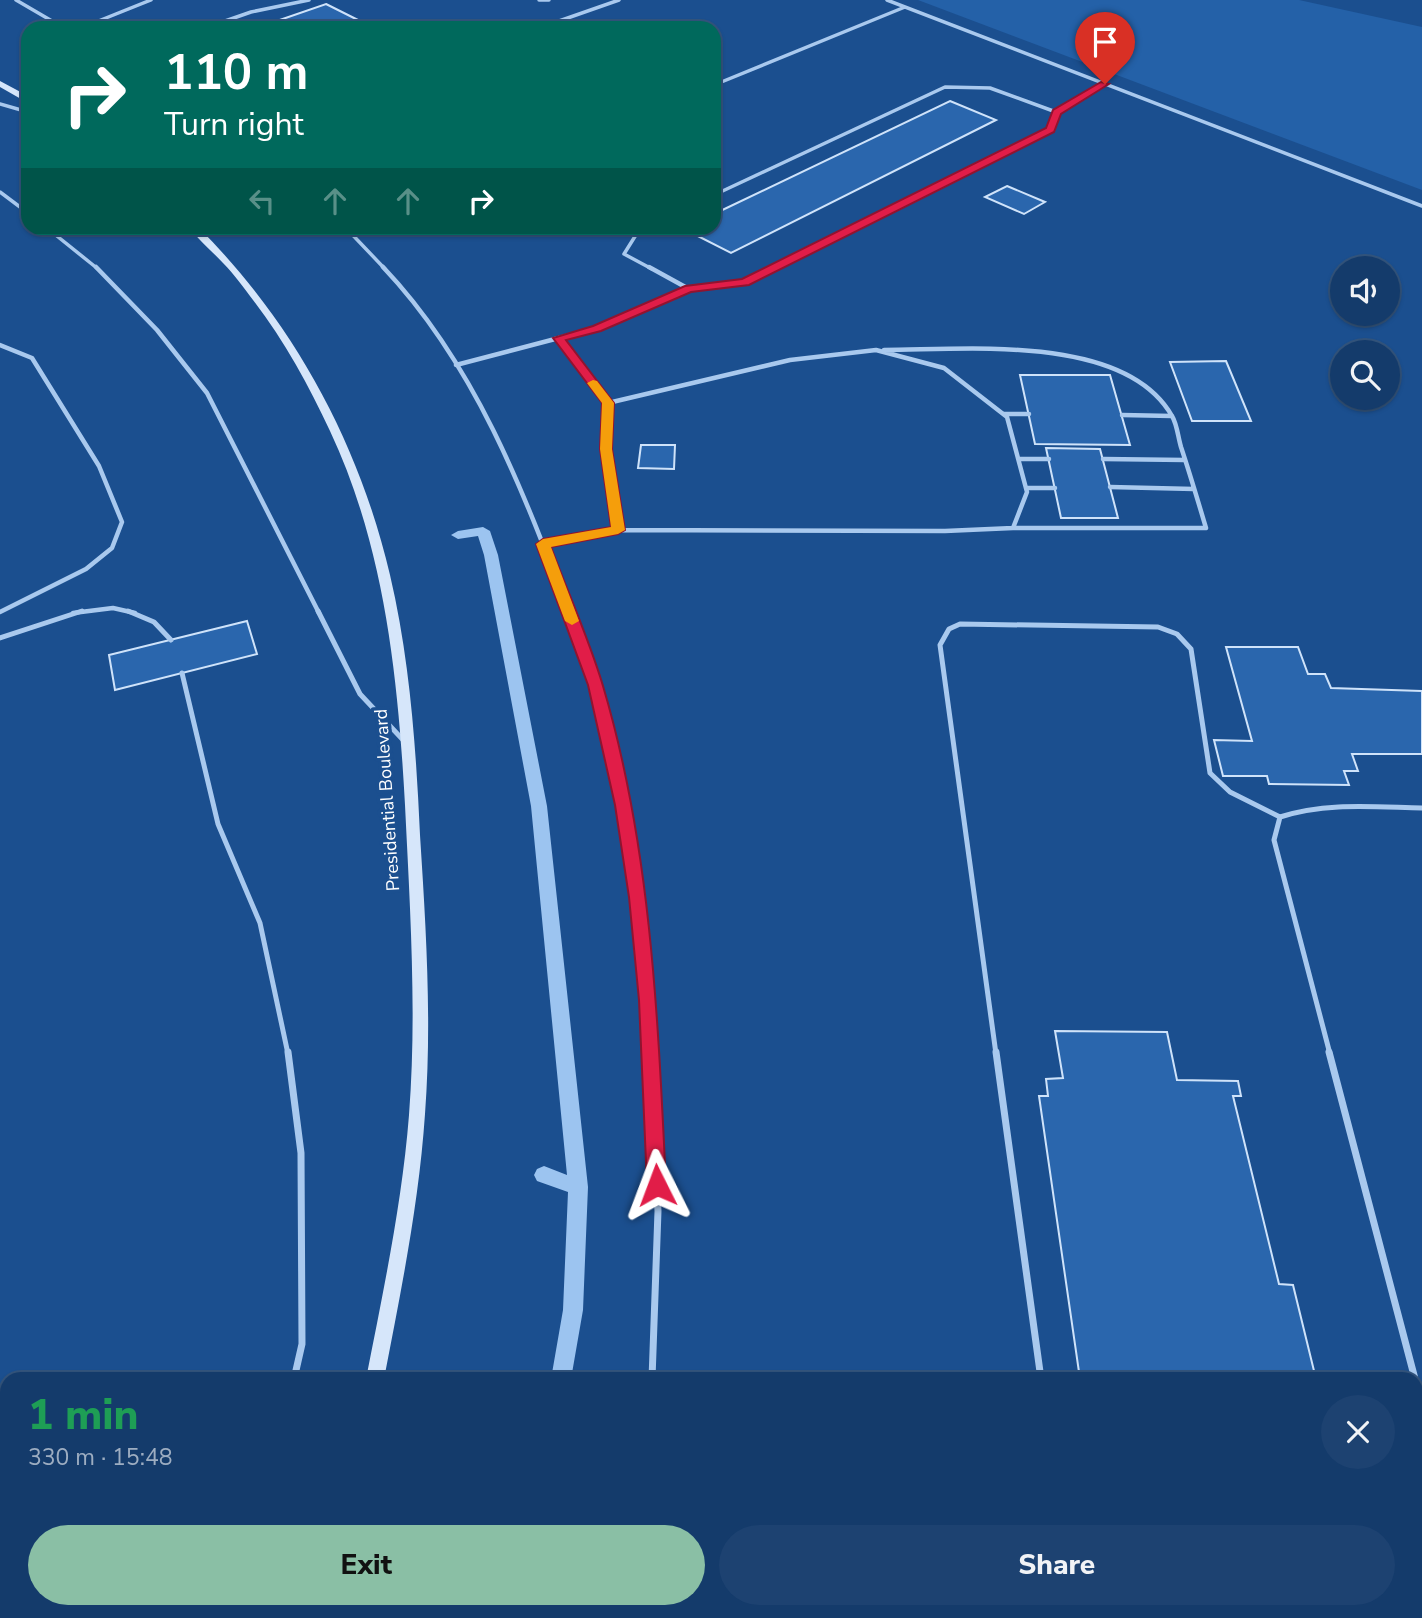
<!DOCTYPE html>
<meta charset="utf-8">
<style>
body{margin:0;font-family:"Nunito Sans",sans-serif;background:#1d4271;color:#f1f3f6;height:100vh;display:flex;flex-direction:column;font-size:26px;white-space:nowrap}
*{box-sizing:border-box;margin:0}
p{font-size:23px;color:#9dadc1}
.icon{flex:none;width:38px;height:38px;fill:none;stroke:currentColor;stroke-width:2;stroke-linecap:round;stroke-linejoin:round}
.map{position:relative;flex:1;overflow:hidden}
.details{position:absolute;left:0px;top:1372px;width:1423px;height:247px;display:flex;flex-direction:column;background:#143b6b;border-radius:21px 21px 0 0;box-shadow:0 2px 5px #0004,0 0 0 2px #33557e}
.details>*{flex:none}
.guide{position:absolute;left:21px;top:21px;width:700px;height:214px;border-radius:21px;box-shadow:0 2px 5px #0004,0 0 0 2px #33557e;background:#00695c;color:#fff;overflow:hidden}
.buttons{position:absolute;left:1330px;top:256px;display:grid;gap:14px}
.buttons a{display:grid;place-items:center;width:70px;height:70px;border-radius:50%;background:#143b6b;box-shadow:0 2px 5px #0004,0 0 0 2px #33557e;font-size:35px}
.pin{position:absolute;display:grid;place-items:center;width:60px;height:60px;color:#fff;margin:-72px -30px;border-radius:50% 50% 50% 0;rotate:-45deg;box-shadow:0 0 7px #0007}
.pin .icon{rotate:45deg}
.me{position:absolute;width:77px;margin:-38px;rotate:357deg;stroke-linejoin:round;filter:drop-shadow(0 0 5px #0008)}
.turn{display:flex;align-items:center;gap:24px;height:147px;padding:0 28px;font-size:32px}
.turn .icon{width:91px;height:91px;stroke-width:2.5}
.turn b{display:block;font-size:49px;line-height:60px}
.lanes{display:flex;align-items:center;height:66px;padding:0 28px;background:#0003;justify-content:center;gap:35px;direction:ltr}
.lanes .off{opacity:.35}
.round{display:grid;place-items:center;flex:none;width:74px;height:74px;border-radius:37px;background:#1d4271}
.headline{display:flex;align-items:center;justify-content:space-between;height:119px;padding:0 28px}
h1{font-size:42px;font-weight:800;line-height:52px;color:#1e9e55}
.primary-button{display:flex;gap:14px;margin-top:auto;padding:14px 28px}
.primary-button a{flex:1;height:80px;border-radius:42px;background:#8abfa5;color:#111;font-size:28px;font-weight:800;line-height:80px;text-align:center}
.primary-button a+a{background:#1d4271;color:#f1f3f6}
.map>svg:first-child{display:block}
</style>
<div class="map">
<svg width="1422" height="1618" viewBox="0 0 1422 1618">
<rect width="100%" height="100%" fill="#1b4f8f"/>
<!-- green -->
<path fill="#2461a8" d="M918 0H1299L1422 27V190Z"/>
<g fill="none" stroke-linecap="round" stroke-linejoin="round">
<!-- stream -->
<path fill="#9cc4f0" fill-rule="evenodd" d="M483 527 490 531 498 555 547 806 588 1187 583 1310 571 1379H551L563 1310 568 1192 537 1181 534 1175 537 1169 544 1166 567 1175 531 806 484 555 478 536 458 539 451 535 458 531Z
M508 1612H530L529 1618H507Z"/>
</g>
<!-- building -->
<path fill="#2a66ad" stroke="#cfe3fa" stroke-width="2" d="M326 4 366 24 356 28H281L271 23Z
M950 101 996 120 731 253 684 229 714 228V214Z
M1007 186 1045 202 1024 214 985 197Z
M1226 361 1251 421H1192L1170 362Z
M1020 375H1110L1130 445 1035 444Z
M641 445H675L674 469 638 468Z
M1046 448 1100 449 1118 518H1061Z
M247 621 257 654 115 690 109 655Z
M1226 647H1298L1308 674H1325L1331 688 1422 691V754H1352L1358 771H1344L1349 785 1269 784 1267 776H1223L1214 740 1252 741Z
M1055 1031 1167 1032 1177 1080 1238 1081 1241 1096H1233L1279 1284 1293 1285 1316 1379H1080L1039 1096H1048L1046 1079 1063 1078Z"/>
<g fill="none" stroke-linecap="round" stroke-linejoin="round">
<!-- lane-far3 -->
<path stroke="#a9c9ee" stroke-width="3.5" d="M16 0 64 28
M539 0H549
M887 0 1422 206
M81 28 151 0
M205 28 251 12 309 0
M539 28 619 0
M714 85 905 7
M0 104 28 112
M0 192 28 213
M714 195 945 87 990 88 1056 112
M47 228 98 269
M346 228 385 269
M644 228 639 230 624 254 652 269
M771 269 1050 129 1056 112 1105 84"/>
<!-- lane-far2 -->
<path stroke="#a9c9ee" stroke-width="4.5" d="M96 267 157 330 207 393 319 613
M383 267C475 364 523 490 569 613
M649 267 689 289
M0 345 32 358 99 466 122 522 112 548 86 569 0 612
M884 350C966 350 1125 333 1172 416 1177 424 1178 437 1181 447 1190 474 1198 501 1206 528H1013
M456 365 597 328 689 289 745 282 774 267
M608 403 606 449 618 530
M1004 414H1029
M1122 415 1172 416
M1019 459H1049
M1103 459 1185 460
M1110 487 1194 489
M1026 488H1055
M543 544 618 530 945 531 1013 528 1027 492 1007 417 944 368 876 350 790 360 608 403 559 338
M73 613 113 608 135 613"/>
<!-- lane-far1 -->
<path stroke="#a9c9ee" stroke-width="5" d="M128 611 154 622 171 640
M318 611 360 694 405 742
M568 611C577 636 589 660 596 686 630 804 645 931 651 1054
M0 638 82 611
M182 673 218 824 260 923 288 1054
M996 1054 940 645 949 629 960 624 1158 627 1177 634 1191 649 1210 773 1230 792 1280 817
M1330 1054 1274 840 1280 817C1326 802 1374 807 1422 808"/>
<!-- lane -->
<path stroke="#a9c9ee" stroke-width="7" d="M288 1052 301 1153 302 1344 294 1379
M650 1052 658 1211 652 1379
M996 1052 1041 1379
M1329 1052 1415 1379
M1416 1383 1422 1407
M1074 1612V1618
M234 1618 236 1612
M636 1618 637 1612"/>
<!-- secondary -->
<path fill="#d6e6fa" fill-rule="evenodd" d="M0 81 28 96V103L0 87Z
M190 228H199C294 323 359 443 390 575 410 660 416 748 420 835 426 928 432 1021 425 1114 419 1203 401 1291 384 1379H366C383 1292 402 1204 409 1115 417 1012 410 908 405 805 398 678 385 548 330 431 309 386 284 340 253 300 244 288 234 274 223 263 212 251 198 240 190 228Z
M313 1612H333L331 1618H311Z"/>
</g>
<!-- route -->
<path fill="#e11d48" stroke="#92132f" stroke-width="2" d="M1101 82 1109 84 1061 114 1054 132 749 285 691 292 601 331 566 340 614 403 612 449 625 530 618 534 551 547C568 593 589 639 603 686 651 847 658 1018 666 1185L663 1191 657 1193 650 1191 647 1185 639 1000 629 897 615 805 588 685 536 544 543 539 611 527 600 449 602 403 553 338 593 326 685 286 742 279 1046 128 1053 110Z"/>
<!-- slow -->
<path fill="#f59e0b" d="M593 380 597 381 614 403 612 449 625 530 618 534 551 547 579 621 572 625 565 621 536 544 543 539 611 527 600 449 602 403 587 383Z"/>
<g text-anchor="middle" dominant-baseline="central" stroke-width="7" stroke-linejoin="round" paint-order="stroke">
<!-- street labels -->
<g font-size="18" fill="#fff" stroke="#1b4f8f">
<text transform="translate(387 800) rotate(-94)">Presidential Boulevard</text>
</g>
</g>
</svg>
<div class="buttons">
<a><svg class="icon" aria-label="sound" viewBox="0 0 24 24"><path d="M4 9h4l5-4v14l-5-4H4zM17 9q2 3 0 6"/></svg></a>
<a><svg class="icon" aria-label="search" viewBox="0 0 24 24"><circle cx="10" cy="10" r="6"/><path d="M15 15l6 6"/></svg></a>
</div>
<div class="pin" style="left:1105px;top:84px;background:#d93025"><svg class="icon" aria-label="arrive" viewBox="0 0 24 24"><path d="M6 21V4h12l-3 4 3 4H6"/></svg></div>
<svg class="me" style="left:657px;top:1185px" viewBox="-20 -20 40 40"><path d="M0-17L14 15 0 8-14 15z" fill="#e11d48" stroke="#fff" stroke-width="4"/></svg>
<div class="guide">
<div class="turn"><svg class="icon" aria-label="right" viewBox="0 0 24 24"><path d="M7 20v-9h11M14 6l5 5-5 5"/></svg><div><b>110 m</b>Turn right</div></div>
<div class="lanes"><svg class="icon off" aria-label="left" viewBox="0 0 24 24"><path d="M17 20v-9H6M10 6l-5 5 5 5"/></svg><svg class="icon off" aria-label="ahead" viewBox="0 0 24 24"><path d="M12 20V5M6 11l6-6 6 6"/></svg><svg class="icon off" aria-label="ahead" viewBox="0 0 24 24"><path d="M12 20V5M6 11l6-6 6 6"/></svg><svg class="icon" aria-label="right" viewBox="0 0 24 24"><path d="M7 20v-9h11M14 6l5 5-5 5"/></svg></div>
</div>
<section class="details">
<div class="headline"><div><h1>1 min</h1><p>330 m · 15:48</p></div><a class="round"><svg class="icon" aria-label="close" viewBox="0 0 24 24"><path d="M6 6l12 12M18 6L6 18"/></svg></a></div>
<div class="primary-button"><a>Exit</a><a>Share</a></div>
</section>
</div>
